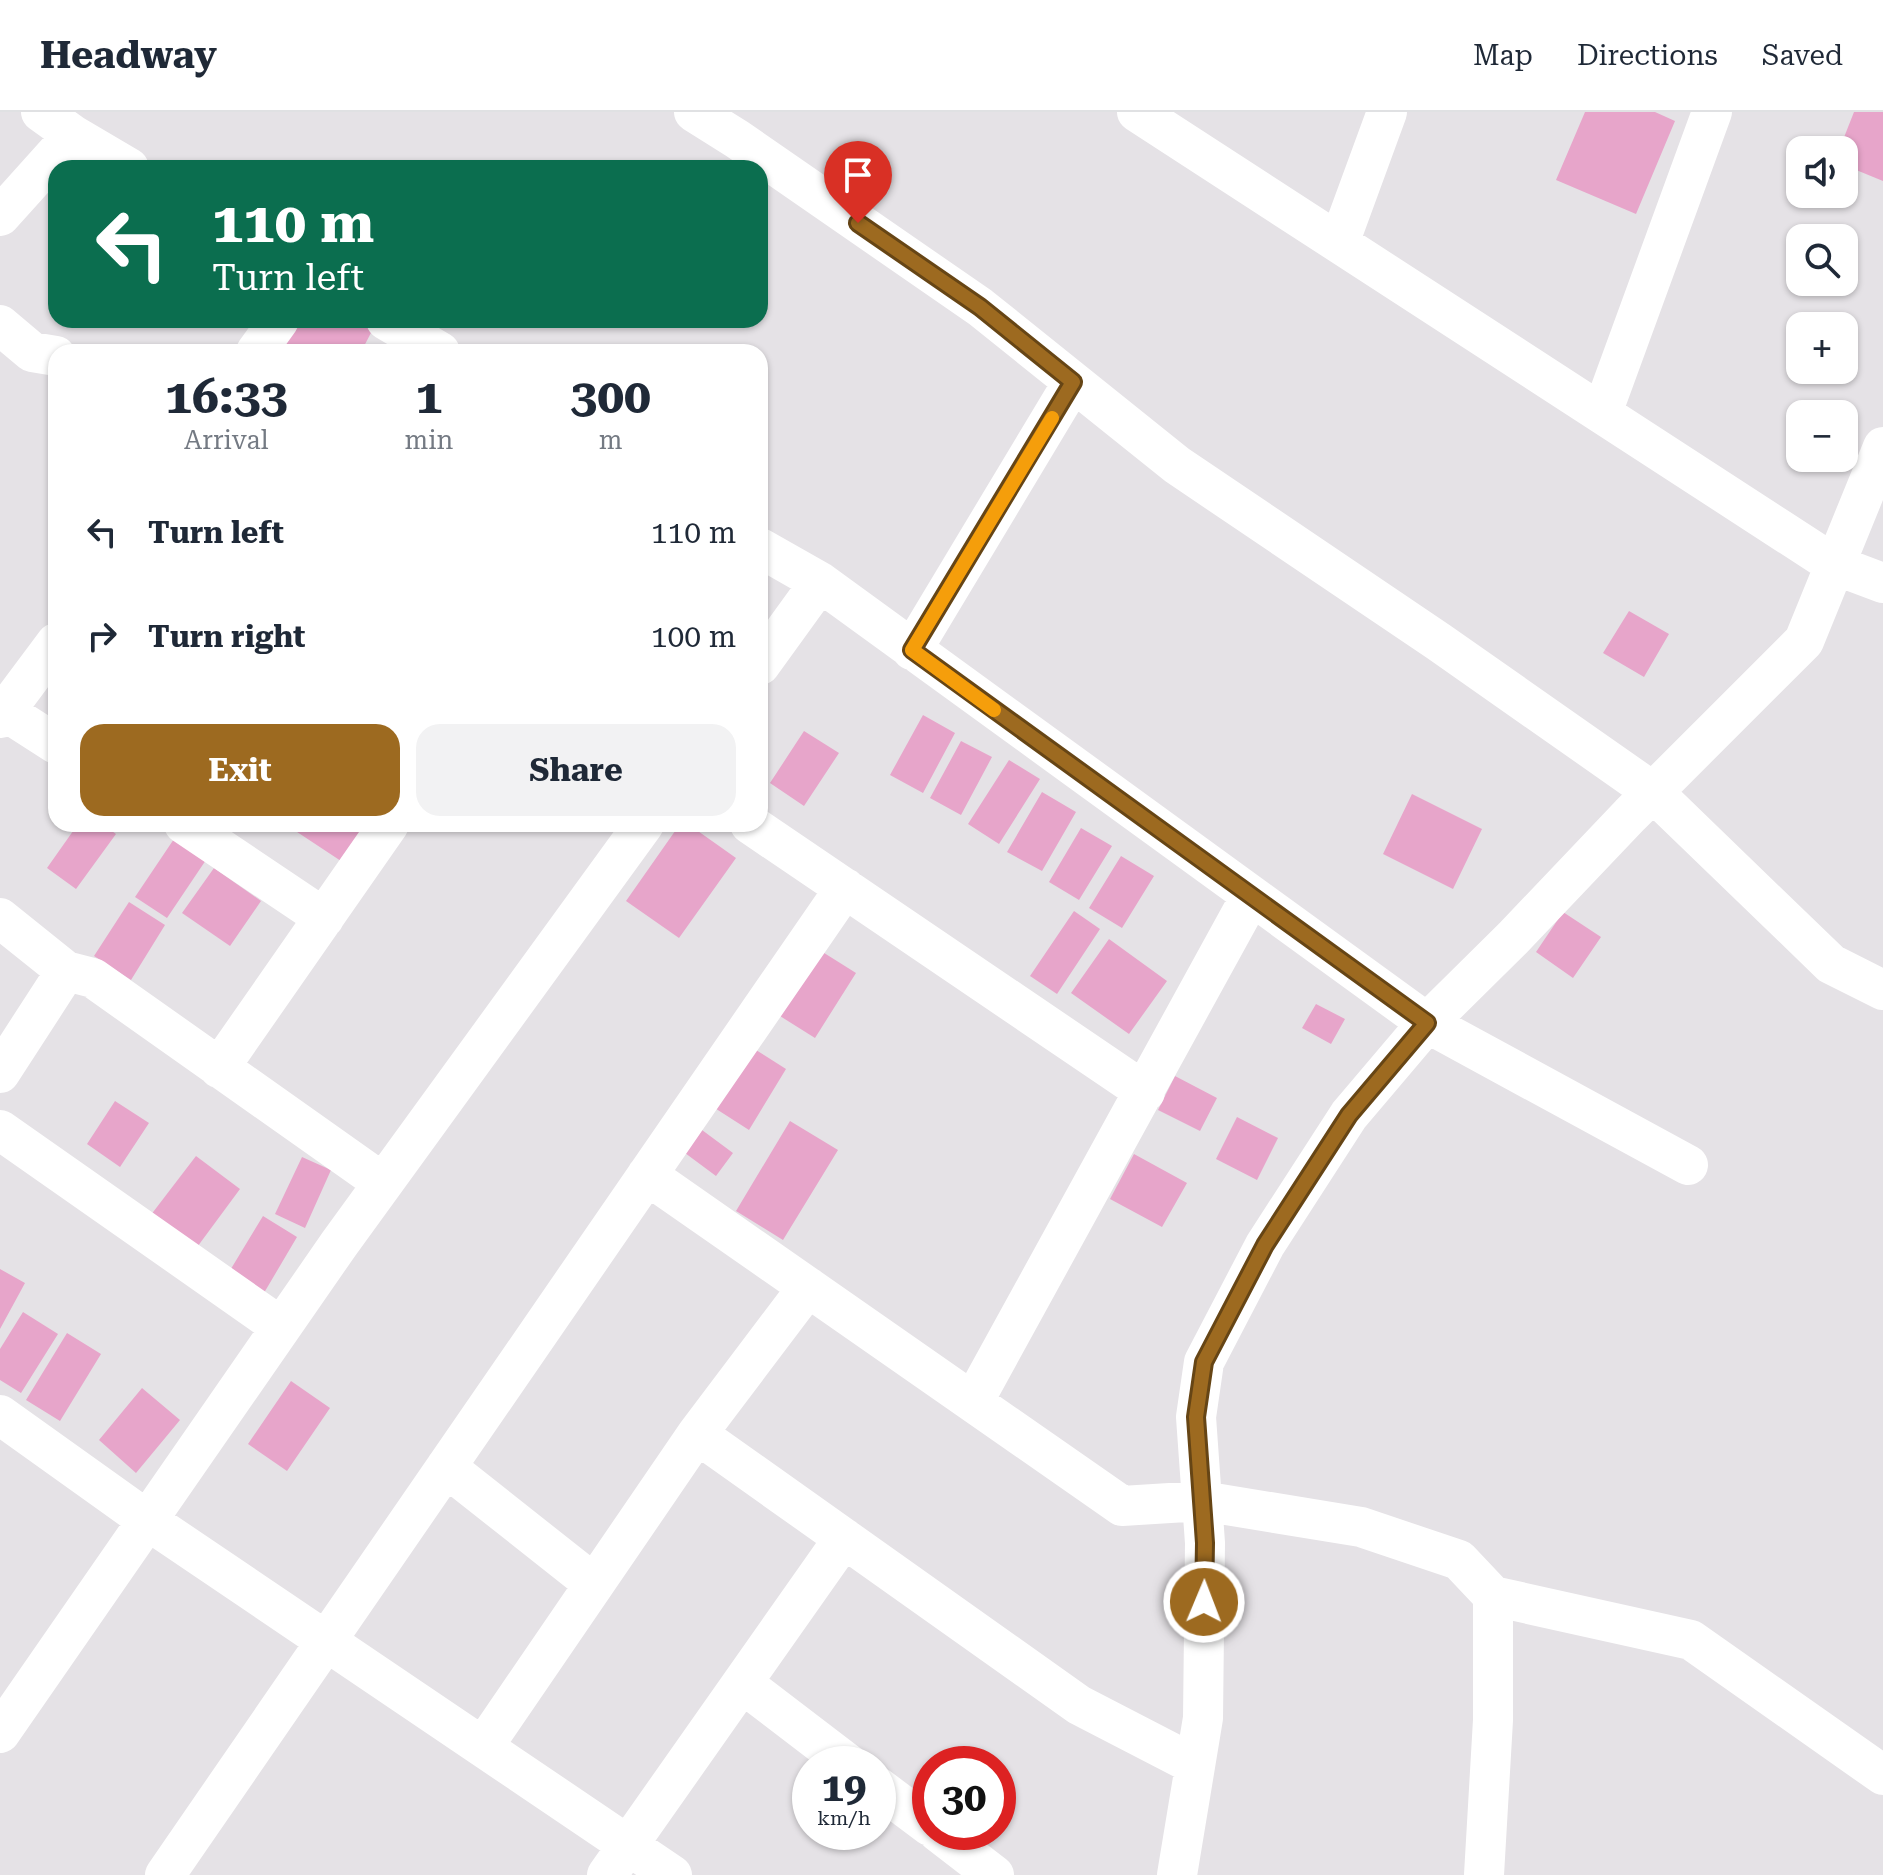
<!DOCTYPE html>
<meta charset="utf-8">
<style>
body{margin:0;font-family:"Roboto Serif",serif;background:#f2f2f3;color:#1f2937;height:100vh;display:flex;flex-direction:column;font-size:30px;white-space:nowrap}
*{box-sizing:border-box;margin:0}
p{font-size:26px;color:#747a83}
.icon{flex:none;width:44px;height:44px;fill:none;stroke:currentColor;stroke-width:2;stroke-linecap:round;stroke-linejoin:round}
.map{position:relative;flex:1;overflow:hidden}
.sheet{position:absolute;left:48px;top:232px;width:720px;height:488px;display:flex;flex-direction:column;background:#fff;border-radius:24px;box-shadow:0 2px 6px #0004}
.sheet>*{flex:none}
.banner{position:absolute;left:48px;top:48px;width:720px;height:168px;border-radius:24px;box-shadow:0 2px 6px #0004;background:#0b6e4f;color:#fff;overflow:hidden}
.tools{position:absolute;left:1786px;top:24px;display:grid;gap:16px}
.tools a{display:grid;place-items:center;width:72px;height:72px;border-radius:16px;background:#fff;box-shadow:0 2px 6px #0004;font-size:40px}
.speed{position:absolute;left:792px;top:1634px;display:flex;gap:16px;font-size:40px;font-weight:700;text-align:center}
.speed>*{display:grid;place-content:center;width:104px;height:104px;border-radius:50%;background:#fff;box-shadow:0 2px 6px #0004;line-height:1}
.speed small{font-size:20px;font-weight:400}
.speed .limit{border:12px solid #d22;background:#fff;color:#111}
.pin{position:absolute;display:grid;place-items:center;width:68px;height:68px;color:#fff;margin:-82px -34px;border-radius:50% 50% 50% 0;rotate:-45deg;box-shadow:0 0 8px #0007}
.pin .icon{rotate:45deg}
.me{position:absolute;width:88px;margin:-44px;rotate:1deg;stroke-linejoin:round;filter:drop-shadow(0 0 6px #0008)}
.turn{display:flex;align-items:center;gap:28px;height:168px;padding:0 32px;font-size:36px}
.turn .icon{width:104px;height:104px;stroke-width:2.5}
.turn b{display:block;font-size:56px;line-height:68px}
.eta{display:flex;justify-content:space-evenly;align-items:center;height:136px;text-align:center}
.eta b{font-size:48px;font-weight:700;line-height:56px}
.primary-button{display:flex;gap:16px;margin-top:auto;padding:16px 32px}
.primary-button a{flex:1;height:92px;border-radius:24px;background:#9d6a20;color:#fff;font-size:32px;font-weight:700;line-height:92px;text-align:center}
.primary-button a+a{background:#f2f2f3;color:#1f2937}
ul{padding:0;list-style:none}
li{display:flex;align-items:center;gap:24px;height:104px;padding:0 32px}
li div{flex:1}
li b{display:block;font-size:30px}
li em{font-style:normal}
header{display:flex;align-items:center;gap:48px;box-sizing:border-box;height:112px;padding:0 40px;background:#fff;border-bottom:2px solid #e0e1e3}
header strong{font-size:38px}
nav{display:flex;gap:44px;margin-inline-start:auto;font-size:28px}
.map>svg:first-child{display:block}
</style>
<header>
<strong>Headway</strong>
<nav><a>Map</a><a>Directions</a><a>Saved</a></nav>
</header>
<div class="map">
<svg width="1883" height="1763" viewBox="0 0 1883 1763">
<rect width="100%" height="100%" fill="#e5e2e6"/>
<!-- building -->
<path fill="#e7a5ca" d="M1585 0H1655L1675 9 1636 102 1556 68Z
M1854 0H1883V69L1844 53V38H1839Z
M296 208H356L373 217 361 240H300L284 232Z
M1629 499 1669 522 1644 565 1603 541Z
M923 603 955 621 923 681 890 663Z
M804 619 839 641 804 694 770 671Z
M961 629 992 645 961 703 930 686Z
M1009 648 1040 667 999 732 968 712Z
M1042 680 1076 700 1042 759 1007 740Z
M1412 682 1482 717 1453 777 1383 742Z
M78 712H102L116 722 76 777 47 756Z
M285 712H369L344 751Z
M680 712H688L736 746 679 826 626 789Z
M1081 716 1112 734 1079 788 1049 770Z
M178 721 210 742 167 806 135 785Z
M1121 744 1154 764 1122 816 1089 796Z
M214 756 261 789 230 834 182 801Z
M129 790 165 813 131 868 94 844Z
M1074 799 1100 817 1057 882 1030 864Z
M1563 800 1601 825 1573 866 1536 840Z
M1109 827 1167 869 1129 922 1071 881Z
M813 834 856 861 815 926 772 899Z
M1316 892 1345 907 1331 932 1302 916Z
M748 933 786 957 749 1018 710 993Z
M1175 964 1217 986 1200 1019 1158 998Z
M115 989 149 1011 120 1055 87 1032Z
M1237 1005 1278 1026 1257 1068 1216 1047Z
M790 1009 838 1038 783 1128 736 1099Z
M702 1018 733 1041 716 1064 685 1041Z
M1134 1042 1187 1071 1162 1115 1110 1087Z
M196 1044 240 1077 192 1142 147 1108Z
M302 1045 331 1058 305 1116 275 1102Z
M263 1104 297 1125 261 1186 226 1165Z
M0 1157 25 1171 0 1217Z
M23 1200 58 1222 21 1281 0 1268V1237Z
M67 1221 101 1242 60 1309 26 1288Z
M291 1269 330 1296 287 1359 248 1332Z
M142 1276 180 1308 136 1361 99 1328Z"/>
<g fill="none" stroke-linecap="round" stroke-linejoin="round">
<!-- minor -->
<path stroke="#fff" stroke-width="40" d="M41 0 73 23 129 56
M694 0 737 27 980 195 1177 353 1439 530 1653 680 1831 852 1883 878
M1137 0 1835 453 1883 471
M0 104 73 23
M1339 131 1387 0
M386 208 440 240
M0 213 32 240 56 244
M256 240 279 208
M1602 301 1712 0
M760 436 820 470 1427 911 1688 1053
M912 538 1073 270
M760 553 820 470
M0 596 56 632
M0 606 56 531
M184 712 324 806
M750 712 1145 980
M0 806 66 859 93 866 383 1071
M219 956 389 712
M0 961 66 859
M0 1018 281 1215
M647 1063 1122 1394 1202 1389 1361 1415 1459 1448 1493 1484V1608L1484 1763
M973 1290 1251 784
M0 1303 147 1408 672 1763
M697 1322 1079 1593 1195 1653
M446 1355 594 1472
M1493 1484 1691 1528 1883 1663
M742 1571 848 1652
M0 1621 339 1132 644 712
M483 1635 697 1322 808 1175
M878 1675 930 1714
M938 1720 994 1763
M165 1763 845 776
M607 1763 844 1426
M1177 1763 1203 1606 1205 1431 1196 1305 1204 1250 1265 1133 1349 1003 1427 911 1513 826 1630 703 1804 529 1883 335"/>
</g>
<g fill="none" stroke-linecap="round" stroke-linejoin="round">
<!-- route casing -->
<g stroke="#664515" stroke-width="20">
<path id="route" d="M858 111 980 195 1073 270 912 538 1427 911 1349 1003 1265 1133 1204 1250 1196 1305 1205 1431 1204 1490"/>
</g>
<!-- route -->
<use href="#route" stroke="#9d6a20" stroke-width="14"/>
<!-- slow -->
<path stroke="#f59e0b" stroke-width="14" d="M994 598 912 538 1052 306"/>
</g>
</svg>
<div class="tools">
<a><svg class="icon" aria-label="sound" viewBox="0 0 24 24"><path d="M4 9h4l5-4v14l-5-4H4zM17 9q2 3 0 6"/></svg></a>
<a><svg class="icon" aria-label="search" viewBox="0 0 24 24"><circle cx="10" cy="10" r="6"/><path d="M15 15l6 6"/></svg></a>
<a>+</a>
<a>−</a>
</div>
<div class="speed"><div>19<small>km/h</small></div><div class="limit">30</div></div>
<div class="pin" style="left:858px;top:111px;background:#d93025"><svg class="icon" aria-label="arrive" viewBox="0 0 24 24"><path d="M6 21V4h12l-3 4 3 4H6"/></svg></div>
<svg class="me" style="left:1204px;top:1490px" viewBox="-20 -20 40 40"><circle r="17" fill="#9d6a20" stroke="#fff" stroke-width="3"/><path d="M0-11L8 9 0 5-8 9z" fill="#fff"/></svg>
<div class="banner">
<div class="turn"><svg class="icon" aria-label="left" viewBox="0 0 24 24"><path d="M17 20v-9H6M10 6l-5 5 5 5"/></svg><div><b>110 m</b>Turn left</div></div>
</div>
<section class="sheet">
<div class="eta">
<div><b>16:33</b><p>Arrival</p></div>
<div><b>1</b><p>min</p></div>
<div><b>300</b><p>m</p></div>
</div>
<ul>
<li><svg class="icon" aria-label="left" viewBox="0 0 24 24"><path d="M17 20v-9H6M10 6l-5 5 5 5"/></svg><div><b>Turn left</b></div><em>110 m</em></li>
<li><svg class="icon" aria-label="right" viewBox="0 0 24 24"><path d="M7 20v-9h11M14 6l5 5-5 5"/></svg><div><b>Turn right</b></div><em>100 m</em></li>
</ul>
<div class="primary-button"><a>Exit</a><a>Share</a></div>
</section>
</div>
